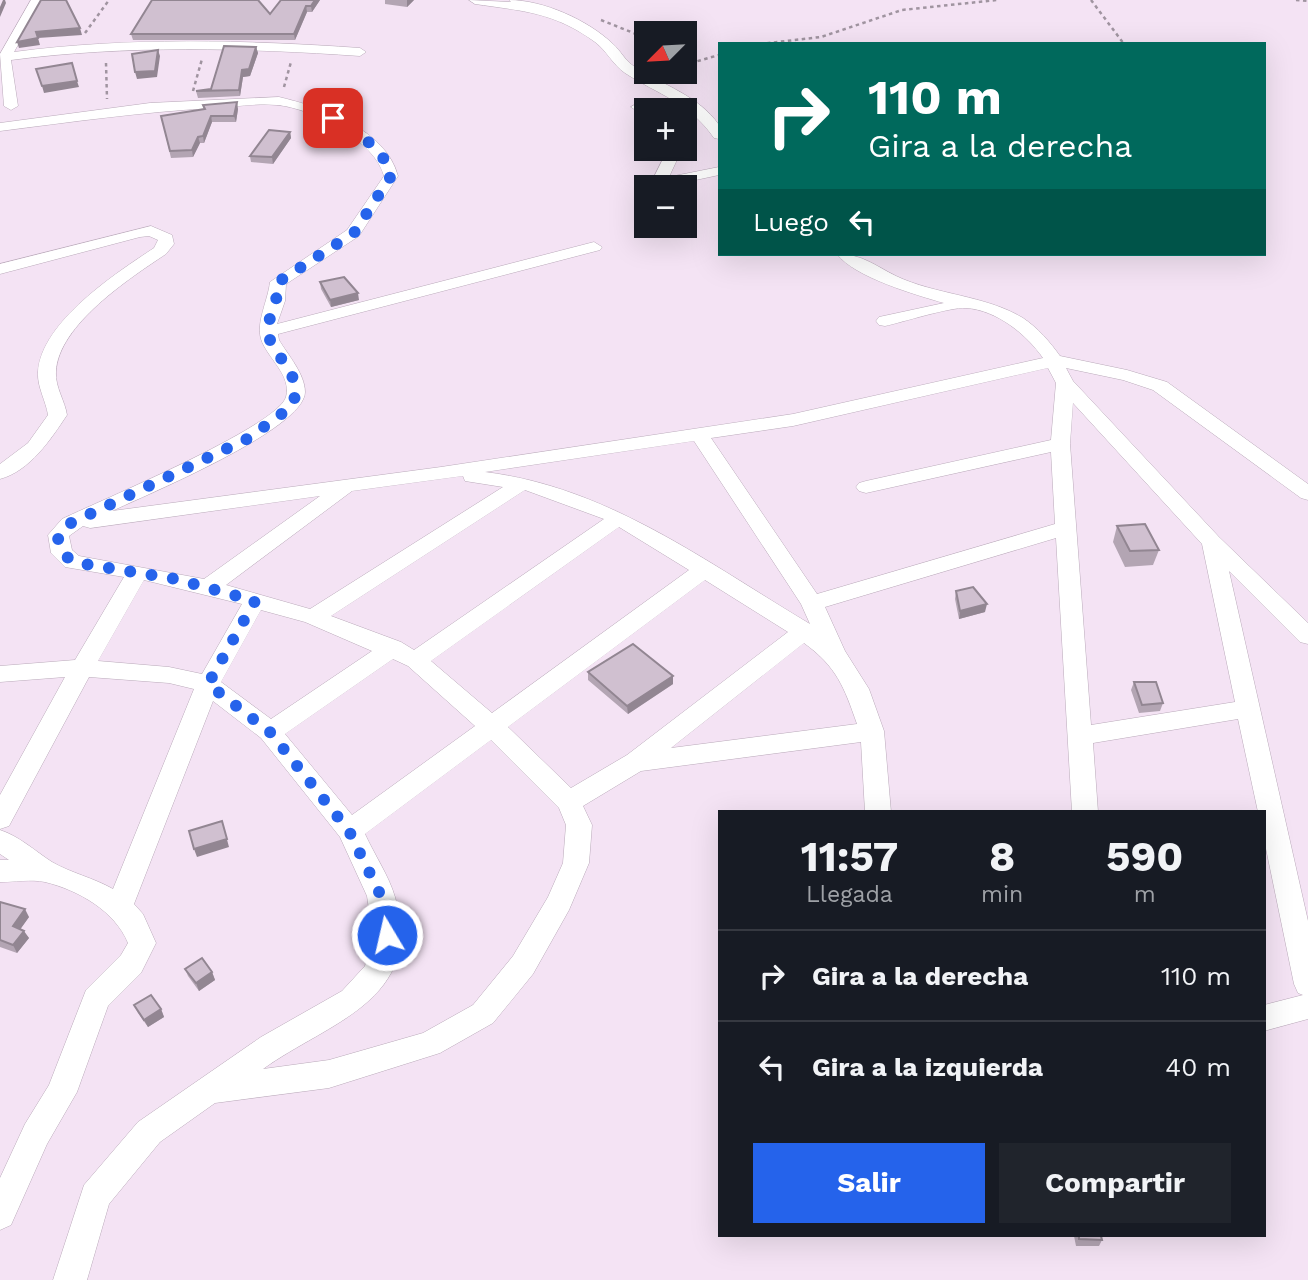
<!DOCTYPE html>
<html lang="es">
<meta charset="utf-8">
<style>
body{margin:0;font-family:"Work Sans",sans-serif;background:#20242c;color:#f1f3f6;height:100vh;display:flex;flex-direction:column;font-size:26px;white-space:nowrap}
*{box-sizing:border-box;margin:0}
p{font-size:23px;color:#9ea1a6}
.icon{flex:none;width:38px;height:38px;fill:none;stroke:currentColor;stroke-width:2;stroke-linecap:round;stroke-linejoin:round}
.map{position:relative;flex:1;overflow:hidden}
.side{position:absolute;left:718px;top:810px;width:548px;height:427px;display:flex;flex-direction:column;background:#171b24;border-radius:0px;box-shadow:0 7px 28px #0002}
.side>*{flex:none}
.hud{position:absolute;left:718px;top:42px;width:548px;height:214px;border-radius:0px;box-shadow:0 7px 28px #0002;background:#00695c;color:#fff;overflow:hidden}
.needle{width:46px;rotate:246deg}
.tools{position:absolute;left:634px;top:21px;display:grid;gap:14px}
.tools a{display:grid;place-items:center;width:63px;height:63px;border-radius:0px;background:#171b24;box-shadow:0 7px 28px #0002;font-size:35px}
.pin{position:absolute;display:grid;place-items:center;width:60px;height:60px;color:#fff;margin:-30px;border-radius:14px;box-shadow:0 4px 10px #0006}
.me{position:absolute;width:77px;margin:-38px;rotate:351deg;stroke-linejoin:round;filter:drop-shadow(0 0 5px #0008)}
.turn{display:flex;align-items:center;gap:24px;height:147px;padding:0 35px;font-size:32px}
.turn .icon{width:91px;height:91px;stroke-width:2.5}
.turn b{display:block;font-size:49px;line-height:60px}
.then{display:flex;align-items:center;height:66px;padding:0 35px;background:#0003;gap:14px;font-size:26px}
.eta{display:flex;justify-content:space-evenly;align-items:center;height:119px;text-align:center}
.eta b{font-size:42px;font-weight:700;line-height:49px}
.button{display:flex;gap:14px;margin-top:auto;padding:14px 35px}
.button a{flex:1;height:80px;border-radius:0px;background:#2563eb;color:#fff;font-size:28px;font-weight:700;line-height:80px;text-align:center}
.button a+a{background:#20242c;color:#f1f3f6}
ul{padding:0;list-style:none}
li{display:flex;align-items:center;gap:21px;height:91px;padding:0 35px;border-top:2px solid #363941}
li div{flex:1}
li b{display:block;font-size:26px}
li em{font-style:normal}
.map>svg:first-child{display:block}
</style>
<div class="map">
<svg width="1308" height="1280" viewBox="0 0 1308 1280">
<rect width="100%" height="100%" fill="#f4e3f4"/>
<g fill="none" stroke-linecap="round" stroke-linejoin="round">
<!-- street casing -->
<g stroke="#baaaba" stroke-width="1">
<path id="street" d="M31 0H43L14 52C126 37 247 40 360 48L366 52 360 56C245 48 125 45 11 60L18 106 11 110 4 106 0 54Z
M469 0 511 2 509 0C543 0 588 20 613 44 621 51 625 61 635 67 664 86 698 95 719 125V139L714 138C689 102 659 95 625 73 613 65 607 51 595 42 554 12 523 11 475 4Z
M279 97C321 107 386 129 398 176L359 236 286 284 285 301 277 324 594 242 602 247 600 250 278 334 279 340C288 355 305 374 305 392 305 429 146 495 112 511L441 467 793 414 1043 358C1027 335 997 310 966 308 950 307 903 322 885 326L879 325 876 321 879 317 944 303C916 295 854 277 837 254 862 254 874 265 896 276 936 295 985 295 1023 318 1038 328 1050 342 1060 356L1127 370 1167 382 1308 484V500L1301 498 1153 390 1123 380 1066 368 1073 381 1219 537 1308 623V644L1300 642 1229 571 1308 921V1019L1264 1031V1005L1303 995 1298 993 1294 984 1264 839V812H1258L1238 719 1093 743 1098 812H1072L1056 538 825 607 845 651 869 689 884 731 891 812H865L861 742 641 771 583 806 592 825 589 863 569 910 533 974 493 1023 440 1053 329 1088 215 1103 160 1142 109 1204 87 1280H53L84 1185 138 1122 261 1037 342 991 365 966 373 935 367 896 340 837 261 738 213 701 134 904 143 914 156 943 141 973 108 1006 77 1092 47 1144 11 1225 0 1230V1178L25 1124 49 1085 86 990 121 955 128 943C115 911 78 890 45 882 31 879 14 882 0 882V860H9L0 854V830C19 836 35 851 52 862 71 873 94 878 113 889L194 689 169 683 89 677 9 826 0 829V795L65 677 0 682V666L75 660 124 577 65 567 51 553 48 535 62 519C97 502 277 427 286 397 292 375 267 358 261 339 256 322 268 300 270 282L347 230 384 176C375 140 311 108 277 105 256 103 233 107 213 108 141 112 71 122 0 131V123L150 103ZM1048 368 1056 383 1051 440 866 481 859 483 856 487 859 491 866 493 1051 452 1055 524 817 594 711 438 793 426ZM1073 403 1202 544 1235 702 1091 725 1070 444ZM694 441 801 604 810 624C706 562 608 487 485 472ZM463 476 465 481 503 487 310 609 226 585 352 491ZM525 490 604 519 414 650 401 642 331 616ZM320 496 204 579 79 556 72 550 69 536 83 526 90 528ZM619 527 689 570 492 713 431 661ZM144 580 242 604 202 674 169 667 98 661ZM705 580 788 632 627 755 571 788 508 727ZM261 610 305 622 372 651 271 719 221 682ZM804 643C837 667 844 687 857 724L671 748ZM393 659 408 666 475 726 352 815 285 734ZM491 740 559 808 566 825 563 863 548 897 513 956 473 1005 423 1033 329 1060 263 1069C328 1022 425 1001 395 897 389 876 374 854 365 834Z
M638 103 651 110H646V117L631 107Z
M668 149H682L669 177 719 167V175L663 187H649Z
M684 224 696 231 694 234H682L667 226Z
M151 226 172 235 174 244 166 254C130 278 58 325 56 372 55 387 65 401 67 415 51 439 30 471 0 479V464L28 443 48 415C46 401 37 387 38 372 41 322 116 273 154 248L158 240 149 236 140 237 0 274V264Z"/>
</g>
<!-- path -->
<path stroke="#a094a0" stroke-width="2.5" stroke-dasharray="3.5 3.5" stroke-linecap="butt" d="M1091 0 1124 44
M1296 0 1308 1
M601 20 646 38
M85 33 109 0
M760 44 821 37 902 10 997 0
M106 63 107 99
M684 65 719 55
M284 87 291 62
M193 91 202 59"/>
<!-- street -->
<use href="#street" fill="#fff" fill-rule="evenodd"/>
</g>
<!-- wall -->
<path fill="#b3a5b3" d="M281 0H320L312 12H307L295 40H133L131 34 270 14Z
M385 0H414L407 7 385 4Z
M256 47 258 53 250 76 243 77 240 96 198 98 196 91 211 89Z
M203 105 238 109 236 122H212L204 143H200L193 157 171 158 161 116 204 109Z
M290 132 291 138 273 164 251 162 250 156Z
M320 282 359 300 331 307 321 289Z
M1117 526 1159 550 1153 565 1125 567 1113 542Z
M956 591 985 612 959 619 955 599Z
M588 672 673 684 628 714 588 680Z
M1134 682 1163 703 1160 711 1139 713 1131 690Z
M0 902 29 917 20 929 29 938 17 953 0 947Z
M185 969 212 972 215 980 199 991 188 976Z
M134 1005 161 1009 164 1017 148 1027 138 1013Z
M1074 1236H1101L1102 1240 1099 1246H1076Z"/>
<!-- shaded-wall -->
<path fill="#928692" d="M3 0H5L6 3 0 17V7Z
M315 0H320L312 12 311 6Z
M407 0H414L407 7Z
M306 6 307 12 295 40 294 34Z
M80 28 82 35 38 38 40 45 19 48 17 42 36 32Z
M256 47 258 53 250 76 243 77 240 96 239 90 242 70Z
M158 50 160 56 157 77 137 79 135 72Z
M77 81 79 87 44 93 42 86Z
M237 102 238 109 236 122 234 116Z
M211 116 212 122 204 143 203 136Z
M290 132 291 138 273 164 272 157Z
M198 137 200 143 193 157 192 150Z
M358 293 359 300 331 307 330 300Z
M987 604 985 612 959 619 960 611Z
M673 676V684L628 714 627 706Z
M222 821 229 847 197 857 194 849Z
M25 909 29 917 17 934 13 926Z
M24 931 29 938 17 953 13 945Z
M212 972 215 980 199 991 196 983Z
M161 1009 164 1017 148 1027 144 1020Z"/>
<!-- building -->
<path fill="#d0c0d0" stroke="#928692" stroke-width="2" d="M41 0H66L80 28 36 32 38 38 17 42Z
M152 0H258L270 14 281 0H315L311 6H306L294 34H131Z
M224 46 256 47 249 69 242 70 239 90 196 91 211 89Z
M158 50 155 71 135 72 132 54Z
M72 63 77 81 42 86 36 69Z
M237 102 234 116H211L203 136 198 137 192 150 170 151 161 116 205 109 203 105Z
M269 130 290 132 272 157 250 156Z
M344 277 358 293 330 300 320 282Z
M1145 524 1159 550 1130 551 1117 526Z
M973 587 987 604 960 611 956 591Z
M633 644 673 676 627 706 588 672Z
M1134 682H1156L1163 703 1142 705Z
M222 821 227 839 194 849 189 831Z
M0 902 25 909 13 926 24 931 13 945 0 940Z
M202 958 212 972 196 983 185 969Z
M151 995 161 1009 144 1020 134 1005Z
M1079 1236H1101L1102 1240 1079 1239Z"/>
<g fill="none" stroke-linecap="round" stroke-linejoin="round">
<!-- route -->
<path stroke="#2563eb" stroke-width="12" stroke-dasharray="0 21.6" d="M333 118C354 131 386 149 391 176L354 233 278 282 276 301 268 324 270 340 293 378 296 394 291 407 249 438 69 524 58 535C58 548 63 554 73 562L176 579 255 601 208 684 270 732 349 831 381 896 387 935"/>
</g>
</svg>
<div class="tools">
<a><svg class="needle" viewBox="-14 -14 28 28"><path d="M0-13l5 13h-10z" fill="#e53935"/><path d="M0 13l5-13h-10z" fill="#9ea1a6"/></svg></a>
<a>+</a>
<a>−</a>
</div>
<div class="pin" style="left:333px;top:118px;background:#d93025"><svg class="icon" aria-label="arrive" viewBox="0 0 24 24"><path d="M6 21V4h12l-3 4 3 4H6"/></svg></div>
<svg class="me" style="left:387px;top:935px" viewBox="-20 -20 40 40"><circle r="17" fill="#2563eb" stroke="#fff" stroke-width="3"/><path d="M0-11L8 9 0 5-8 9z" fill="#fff"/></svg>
<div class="hud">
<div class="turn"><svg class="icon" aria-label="right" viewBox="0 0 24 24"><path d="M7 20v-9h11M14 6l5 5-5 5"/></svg><div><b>110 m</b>Gira a la derecha</div></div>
<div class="then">Luego<svg class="icon" aria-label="left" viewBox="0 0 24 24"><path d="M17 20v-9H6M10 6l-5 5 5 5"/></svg></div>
</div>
<section class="side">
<div class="eta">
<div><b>11:57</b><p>Llegada</p></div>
<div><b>8</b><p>min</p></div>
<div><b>590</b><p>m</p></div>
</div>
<ul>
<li><svg class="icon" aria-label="right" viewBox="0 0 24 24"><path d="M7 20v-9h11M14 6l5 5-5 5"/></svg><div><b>Gira a la derecha</b></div><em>110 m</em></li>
<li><svg class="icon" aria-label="left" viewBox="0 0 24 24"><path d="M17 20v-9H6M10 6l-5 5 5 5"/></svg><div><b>Gira a la izquierda</b></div><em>40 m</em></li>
</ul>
<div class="button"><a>Salir</a><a>Compartir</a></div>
</section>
</div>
